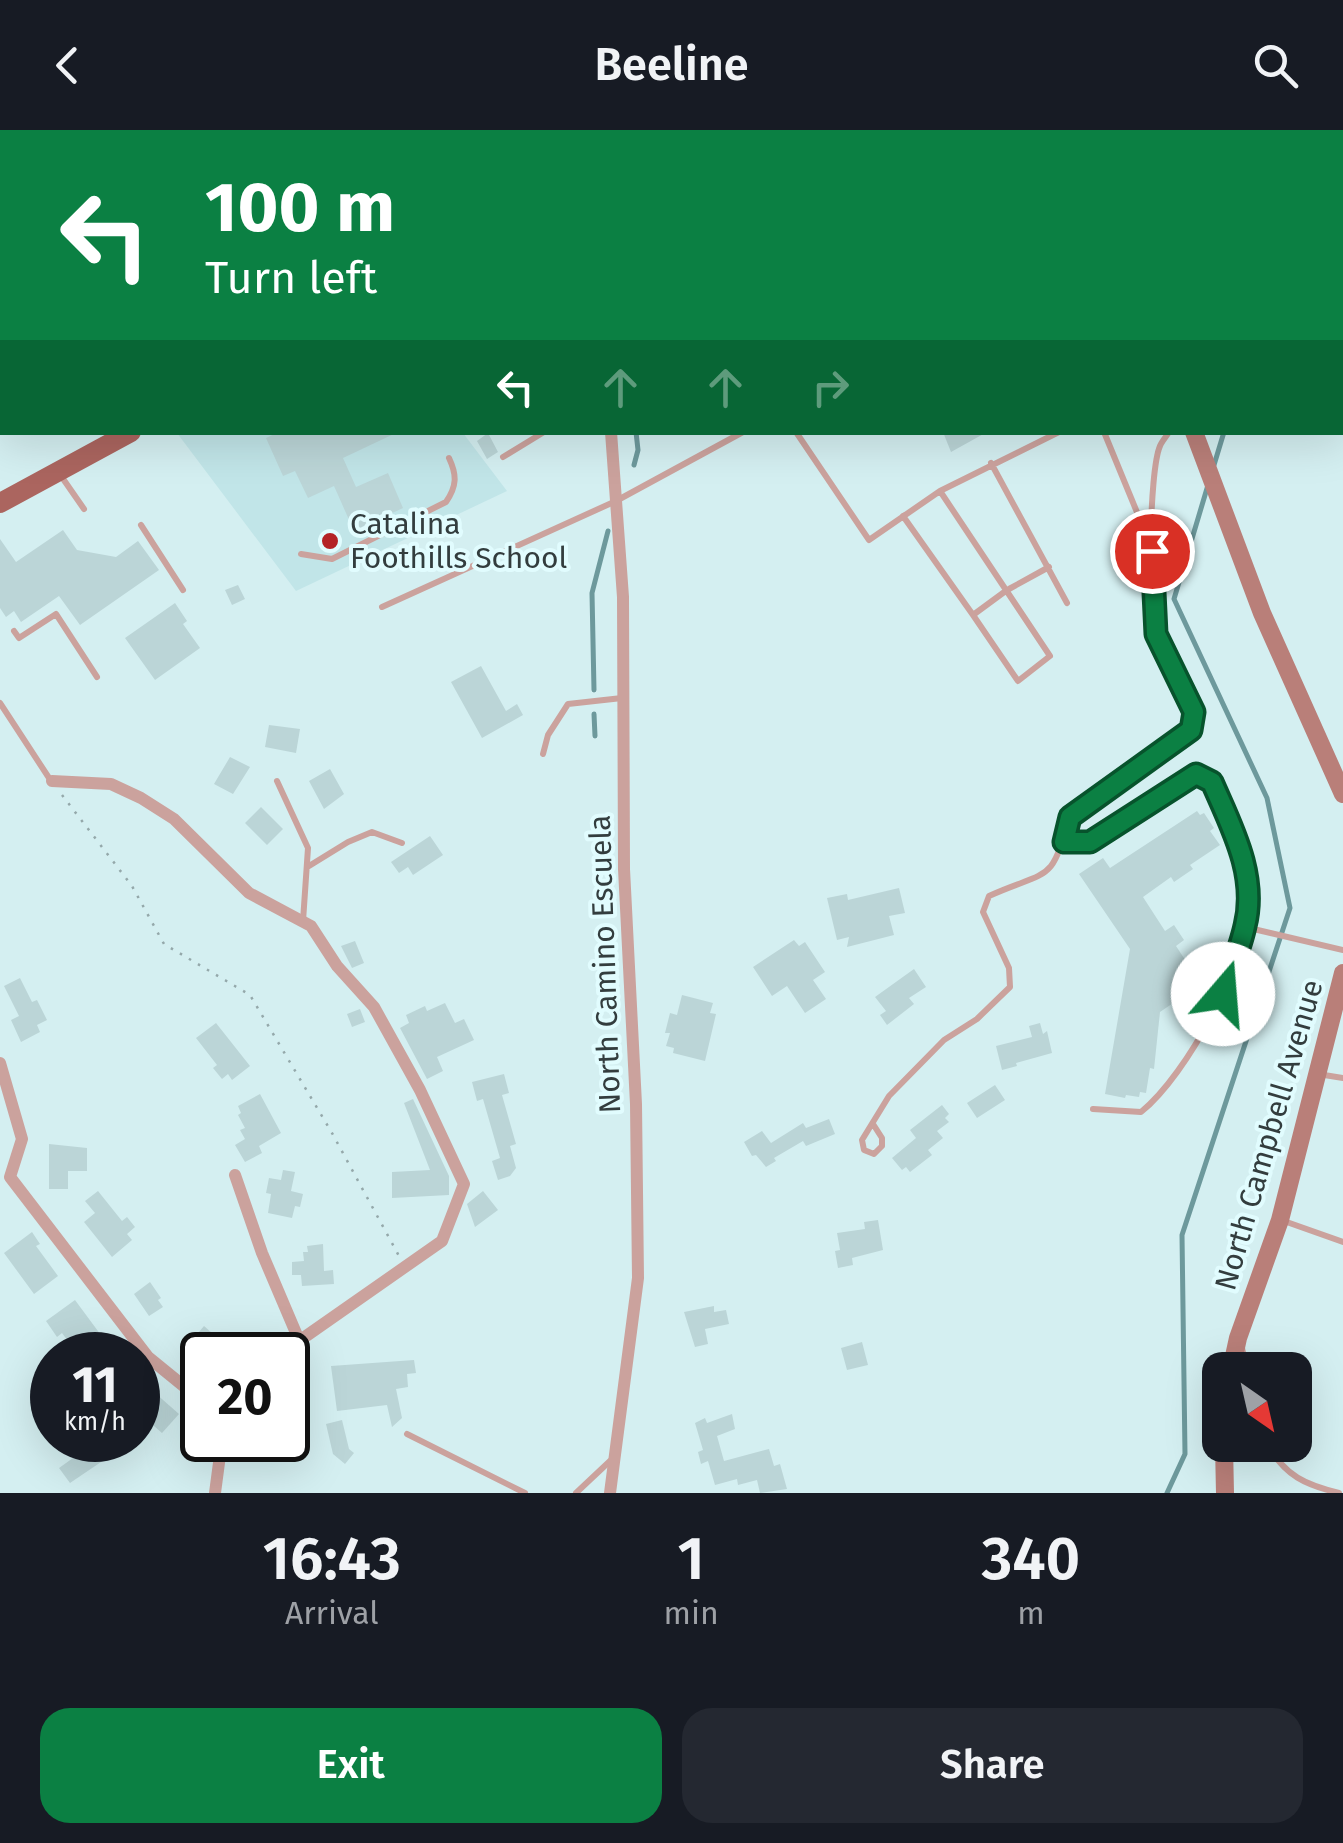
<!DOCTYPE html>
<style>
body{margin:0;font-family:"Fira Sans",sans-serif;background:#242831;color:#f1f3f6;height:100vh;display:flex;flex-direction:column;font-size:38px;white-space:nowrap}
*{box-sizing:border-box;margin:0}
p{font-size:32px;color:#9ea1a6}
.icon{flex:none;width:55px;height:55px;fill:none;stroke:currentColor;stroke-width:2;stroke-linecap:round;stroke-linejoin:round}
.map{position:relative;height:1363px;overflow:hidden}
.panel{display:flex;flex-direction:column;background:#171b24;flex:1}
.panel>*{flex:none}
.guide{position:absolute;left:0px;top:0px;width:1345px;height:305px;box-shadow:0 10px 40px #0002;background:#0b8043;color:#fff;overflow:hidden}
.needle{width:65px;rotate:146deg}
.controls{position:absolute;left:1202px;top:1222px;display:grid;gap:20px}
.controls a{display:grid;place-items:center;width:110px;height:110px;border-radius:20px;background:#171b24;box-shadow:0 10px 40px #0002;font-size:50px}
.speed{position:absolute;left:30px;top:1202px;display:flex;gap:20px;font-size:50px;font-weight:700;text-align:center}
.speed>*{display:grid;place-content:center;width:130px;height:130px;border-radius:50%;background:#171b24;box-shadow:0 10px 40px #0002;line-height:1}
.speed small{font-size:25px;font-weight:400}
.speed .limit{border:5px solid #111;border-radius:15px;background:#fff;color:#111}
.pin{position:absolute;display:grid;place-items:center;width:85px;height:85px;color:#fff;margin:-42px;border:5px solid #fff;border-radius:50%;box-shadow:0 2px 10px #0007}
.me{position:absolute;width:110px;margin:-55px;rotate:18deg;stroke-linejoin:round;filter:drop-shadow(0 0 8px #0008)}
.turn{display:flex;align-items:center;gap:35px;height:210px;padding:0 40px;font-size:45px}
.turn .icon{width:130px;height:130px;stroke-width:2.5}
.turn b{display:block;font-size:70px;line-height:85px}
.lanes{display:flex;align-items:center;height:95px;padding:0 40px;background:#0003;justify-content:center;gap:50px;direction:ltr}
.lanes .off{opacity:.35}
.eta{display:flex;justify-content:space-evenly;align-items:center;height:170px;text-align:center}
.eta b{font-size:60px;font-weight:600;line-height:70px}
.button{display:flex;gap:20px;margin-top:auto;padding:20px 40px}
.button a{flex:1;height:115px;border-radius:30px;background:#0b8043;color:#fff;font-size:40px;font-weight:600;line-height:115px;text-align:center}
.button a+a{background:#242831;color:#f1f3f6}
header{display:flex;justify-content:space-between;align-items:center;height:130px;padding:0 40px;background:#171b24;font-size:45px;font-weight:600}
.map>svg:first-child{display:block}
</style>
<header><svg class="icon" aria-label="back" viewBox="0 0 24 24"><path d="M15 5l-7 7 7 7"/></svg>Beeline<svg class="icon" aria-label="search" viewBox="0 0 24 24"><circle cx="10" cy="10" r="6"/><path d="M15 15l6 6"/></svg></header>
<div class="map">
<svg width="1343" height="1363" viewBox="0 0 1343 1363">
<rect width="100%" height="100%" fill="#d4eff1"/>
<!-- built -->
<path fill="#c1e5e8" d="M1085 0H1343V93L1342 2Z
M177 303H463L507 361 296 461Z"/>
<g fill="none" stroke-linecap="round" stroke-linejoin="round">
<!-- stream -->
<path stroke="#6d999c" stroke-width="5" d="M496 0 498 2
M1342 122 1343 123
M634 335 638 320 636 302
M1214 335 1224 302
M594 560 592 463 608 401
M594 584 595 606
M1167 1363 1185 1324 1182 1105 1290 778 1267 668 1174 469 1208 355"/>
</g>
<!-- building -->
<path fill="#bbd5d7" d="M279 302H398L343 328 356 357 388 343 403 378 354 401 334 356 308 368 295 341 283 346 266 308Z
M943 302H987L951 322Z
M488 303 498 322 487 329 477 311Z
M63 400 77 420 116 427 138 411 159 440 80 495 59 466 21 492 14 481 6 487 0 478V409L16 432Z
M238 455 245 469 232 475 225 460Z
M175 473 187 491 183 494 200 518 155 550 125 508Z
M481 536 506 581 517 574 523 585 482 608 451 552Z
M269 595 300 599 296 623 265 617Z
M230 627 250 637 233 664 214 654Z
M330 639 344 664 324 679 309 651Z
M261 677 283 699 267 715 245 693Z
M1197 681 1200 685 1204 683 1214 698 1210 701 1220 715 1190 735 1193 739 1174 752 1171 747 1143 767 1165 801 1174 795 1184 810 1176 816 1201 854 1160 882 1154 939 1150 938 1146 963 1140 962 1139 967 1126 965 1125 968 1105 964 1130 819 1079 744 1103 728 1110 738Z
M430 706 443 725 413 745 408 737 399 743 391 732Z
M899 758 905 783 889 786 894 805 847 817 849 807 837 810 827 768 847 764 848 770Z
M794 810 799 816 805 812 825 842 813 850 826 869 805 883 787 856 772 866 753 837Z
M355 811 364 833 352 838 341 816Z
M914 839 926 857 909 868 914 874 887 895 880 885 886 881 875 867Z
M20 848 32 872 37 870 47 890 37 895 40 902 21 912 11 890 19 886 4 856Z
M682 865 713 873 710 883 716 884 705 931 673 923 674 918 666 916 670 903H665L670 883 677 885Z
M445 873 455 893 464 889 474 910 437 927 443 941 427 949 400 898 409 893 406 885 425 876 427 881Z
M360 879 365 892 352 897 347 884Z
M216 893 250 936 232 950 228 944 222 949 213 938 217 935 196 908Z
M1040 893 1043 904 1047 901 1052 923 1016 933 1017 936 1002 940 996 916 1032 907 1029 896Z
M504 944 509 963 502 965 516 1014 510 1016 516 1038 510 1046 498 1050 492 1031 500 1028 483 969 477 971 472 952Z
M995 955 1005 970 977 988 967 973Z
M260 964 281 1003 259 1016 262 1023 245 1032 235 1015 245 1009 240 1000 245 998 238 985 241 983 238 976Z
M413 969 449 1046V1065L392 1068V1042L430 1040 404 973Z
M942 975 949 984 945 988 949 992 937 1001 943 1008 928 1020 932 1025 910 1042 906 1037 902 1040 892 1028 916 1008 910 1000Z
M829 989 835 1004 806 1016 803 1011 774 1028 776 1031 766 1037 756 1025 752 1026 744 1012 762 1001 771 1013 803 993 806 998Z
M49 1014 87 1018V1041H68V1059H49Z
M283 1040 295 1042 291 1061 303 1064 300 1077 295 1076 292 1088 268 1083 271 1064 266 1063 269 1048 281 1050Z
M98 1061 122 1091 127 1087 135 1097 127 1104 132 1110 112 1127 84 1092 95 1083 85 1071Z
M483 1061 498 1080 475 1097 467 1074Z
M878 1090 883 1120 852 1128 853 1135 838 1138 835 1121 840 1120 837 1103 865 1099 864 1092Z
M32 1102 40 1114 36 1116 58 1146 34 1164 4 1123Z
M323 1114 324 1141 333 1140 334 1154 302 1156 301 1145H292V1132L304 1131 303 1122H308L307 1116Z
M150 1152 161 1168 158 1170 163 1177 149 1186 134 1164Z
M75 1170 109 1216 97 1225H78L62 1203 57 1207 46 1191Z
M714 1176V1182L726 1180 729 1194 705 1199 708 1214 695 1217 684 1182Z
M204 1196 230 1219 225 1225H198L187 1216Z
M862 1212 868 1235 847 1240 841 1218Z
M414 1230 416 1243 407 1244 408 1257 396 1259 402 1288 392 1297 387 1275 337 1281 331 1236Z
M138 1248 179 1284 162 1303 138 1282 144 1274 138 1268Z
M732 1284 735 1299 717 1306 724 1331 769 1319 774 1336 780 1334 787 1359 760 1363 757 1350 738 1355 737 1349 715 1355 708 1331 701 1334 698 1322 703 1320 695 1293 705 1288 707 1293Z
M342 1290 349 1319 354 1323 345 1334 333 1324 326 1294Z
M87 1318 89 1322 94 1318 101 1332 70 1353 59 1338Z"/>
<g fill="none" stroke-linecap="round" stroke-linejoin="round">
<!-- path -->
<path stroke="#94a8aa" stroke-width="2.5" stroke-dasharray="2.5 8" stroke-linecap="butt" d="M62 665 132 756 164 814 250 865 332 1003 399 1126"/>
<!-- lane -->
<path stroke="#cba29d" stroke-width="6" d="M982 2 987 0
M0 51 2 53
M0 138 2 136
M796 302 869 410 940 361 1059 302
M1104 302 1141 392 1149 423
M503 327 544 302
M991 333 1067 473
M59 343 84 379
M940 361 1050 526 1018 551 973 485 1007 460 1009 459 1049 437
M903 386 973 485
M141 395 183 460
M301 424 332 429 446 372C457 356 457 345 449 328
M382 477 616 371 743 302
M14 501 19 508 56 484 97 547
M0 573 51 651
M543 624 548 605 568 574 622 568
M277 651 308 718 303 791
M1064 711 1082 714 1089 712 1196 644 1212 651C1229 690 1246 725 1248 767 1251 828 1187 945 1141 982L1093 979
M309 736 348 712 372 702 402 713
M1245 797 1343 820
M1318 944 1343 948
M873 994 882 1008V1016L874 1024 864 1020 862 1010 889 966 944 910 977 889 1010 857 1009 838 983 782 989 766C1046 740 1053 755 1069 687L1191 599C1197 566 1171 537 1158 507 1147 482 1149 341 1160 316 1162 311 1166 307 1169 302
M1281 1090 1343 1112
M1242 1218 1247 1240
M407 1304 525 1363
M1268 1315C1285 1346 1306 1355 1339 1363
M576 1363 610 1331"/>
<!-- street -->
<path stroke="#cba29d" stroke-width="12" d="M52 651 111 654 141 668 174 689 249 763 311 796 337 836 374 877 420 960 464 1054 442 1111 279 1225
M0 933 22 1009 10 1047
M235 1045 262 1123 299 1210
M10 1047 148 1227 202 1271
M215 1363 222 1310
M610 1363 638 1148 636 974 624 739 623 467 611 302"/>
<!-- secondary -->
<path stroke="#b97f79" stroke-width="18" d="M1050 0 1052 2
M1194 302 1262 483 1343 664
M1231 1240 1238 1208 1280 1090 1343 843
M1224 1315 1225 1363"/>
<!-- primary -->
<path stroke="#ab655f" stroke-width="20" d="M658 2 662 0
M728 2 733 0
M0 373 131 302"/>
</g>
<g fill="none" stroke-linecap="round" stroke-linejoin="round">
<!-- route casing -->
<g stroke="#07532c" stroke-width="25">
<path id="route" d="M1152 421 1156 504 1194 582 1191 600 1070 687 1064 712H1090L1196 644 1212 652C1231 696 1258 745 1245 796 1240 819 1230 842 1223 864"/>
</g>
<!-- route -->
<use href="#route" stroke="#0b8043" stroke-width="18"/>
</g>
<!-- markers -->
<circle fill="#b42326" stroke="#e1fcfe" stroke-width="4" cx="330" cy="411" r="10"/>
<g text-anchor="middle" dominant-baseline="central" stroke-width="8" stroke-linejoin="round" paint-order="stroke">
<!-- poi labels -->
<g font-size="30" fill="#333d3e" stroke="#e1fcfe" text-anchor="start">
<text x="350" y="394">Catalina<tspan x="350" dy="34">Foothills School</tspan></text>
</g>
<!-- street labels -->
<g font-size="30" fill="#333d3e" stroke="#e1fcfe">
<text transform="translate(605 834) rotate(-92)">North Camino Escuela</text>
<text transform="translate(1269 1005) rotate(-74)">North Campbell Avenue</text>
</g>
</g>
</svg>
<div class="controls">
<a><svg class="needle" viewBox="-14 -14 28 28"><path d="M0-13l5 13h-10z" fill="#e53935"/><path d="M0 13l5-13h-10z" fill="#9ea1a6"/></svg></a>
</div>
<div class="speed"><div>11<small>km/h</small></div><div class="limit">20</div></div>
<div class="pin" style="left:1152px;top:421px;background:#d93025"><svg class="icon" aria-label="arrive" viewBox="0 0 24 24"><path d="M6 21V4h12l-3 4 3 4H6"/></svg></div>
<svg class="me" style="left:1223px;top:864px" viewBox="-20 -20 40 40"><circle r="19" fill="#fff"/><path d="M0-13L10 11 0 6-10 11z" fill="#0b8043"/></svg>
<div class="guide">
<div class="turn"><svg class="icon" aria-label="left" viewBox="0 0 24 24"><path d="M17 20v-9H6M10 6l-5 5 5 5"/></svg><div><b>100 m</b>Turn left</div></div>
<div class="lanes"><svg class="icon" aria-label="left" viewBox="0 0 24 24"><path d="M17 20v-9H6M10 6l-5 5 5 5"/></svg><svg class="icon off" aria-label="ahead" viewBox="0 0 24 24"><path d="M12 20V5M6 11l6-6 6 6"/></svg><svg class="icon off" aria-label="ahead" viewBox="0 0 24 24"><path d="M12 20V5M6 11l6-6 6 6"/></svg><svg class="icon off" aria-label="right" viewBox="0 0 24 24"><path d="M7 20v-9h11M14 6l5 5-5 5"/></svg></div>
</div>
</div>
<section class="panel">
<div class="eta">
<div><b>16:43</b><p>Arrival</p></div>
<div><b>1</b><p>min</p></div>
<div><b>340</b><p>m</p></div>
</div>
<div class="button"><a>Exit</a><a>Share</a></div>
</section>
